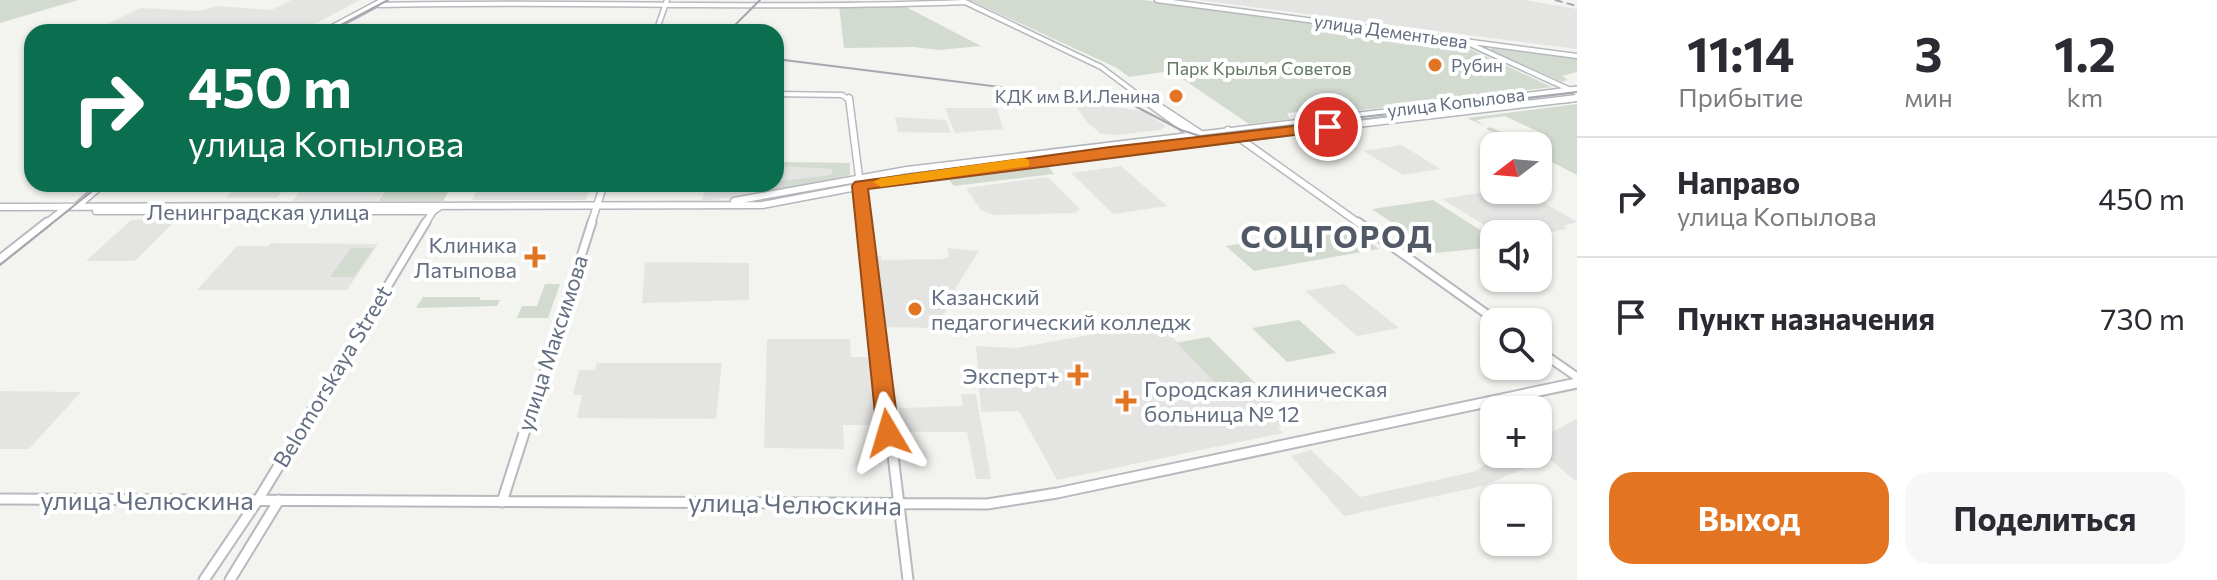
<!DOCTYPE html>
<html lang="ru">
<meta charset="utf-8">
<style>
body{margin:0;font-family:Commissioner,sans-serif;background:#f7f7f7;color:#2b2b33;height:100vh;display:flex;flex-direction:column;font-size:30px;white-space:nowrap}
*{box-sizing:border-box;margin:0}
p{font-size:26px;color:#7c7c81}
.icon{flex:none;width:44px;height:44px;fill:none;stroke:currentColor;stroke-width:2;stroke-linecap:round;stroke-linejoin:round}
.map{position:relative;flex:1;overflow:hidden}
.panel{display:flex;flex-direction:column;background:#fff;width:640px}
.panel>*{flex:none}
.banner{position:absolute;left:24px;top:24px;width:760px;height:168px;border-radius:24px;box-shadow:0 2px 6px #0004;background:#0b6e4f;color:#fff;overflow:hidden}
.needle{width:52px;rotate:254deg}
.controls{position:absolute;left:1480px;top:132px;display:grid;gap:16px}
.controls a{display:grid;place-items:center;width:72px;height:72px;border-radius:16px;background:#fff;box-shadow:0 2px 6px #0004;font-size:40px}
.pin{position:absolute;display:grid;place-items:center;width:68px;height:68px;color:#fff;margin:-34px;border:4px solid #fff;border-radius:50%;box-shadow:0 2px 8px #0007}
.me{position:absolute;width:88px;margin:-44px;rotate:353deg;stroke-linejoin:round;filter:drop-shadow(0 0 6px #0008)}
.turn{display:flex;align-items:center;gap:28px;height:168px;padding:0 32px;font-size:36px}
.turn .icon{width:104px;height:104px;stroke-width:2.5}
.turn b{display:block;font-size:56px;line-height:68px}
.eta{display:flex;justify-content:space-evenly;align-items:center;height:136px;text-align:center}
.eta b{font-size:48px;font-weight:700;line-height:56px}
.action{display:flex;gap:16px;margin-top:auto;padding:16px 32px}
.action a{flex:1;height:92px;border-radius:24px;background:#e37421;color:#fff;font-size:32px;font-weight:700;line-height:92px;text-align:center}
.action a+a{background:#f7f7f7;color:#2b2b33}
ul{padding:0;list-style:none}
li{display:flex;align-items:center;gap:24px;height:120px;padding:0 32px;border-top:2px solid #e1e1e2}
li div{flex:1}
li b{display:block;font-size:30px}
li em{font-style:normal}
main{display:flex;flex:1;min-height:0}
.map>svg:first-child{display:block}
</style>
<main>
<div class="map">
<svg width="1577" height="580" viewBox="0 0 1577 580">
<rect width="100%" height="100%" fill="#f3f4f0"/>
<!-- built -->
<path fill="#e4e5e3" d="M291 0H360L303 30 319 32H193L197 29 148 28 142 32H67L103 26 141 8 199 11 217 6 271 10Z
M1198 0H1525L1577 9V49Z
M1072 101 1143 111 1166 126 1160 130 1117 135 1101 134 1088 123Z
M945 108H997L1003 129 955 133Z
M895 117 946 120 951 133 898 132Z
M1402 145 1440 169 1403 175 1363 151Z
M776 162 850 163V175L759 195 702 201 706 184H776Z
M1121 166 1167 206 1113 214 1071 173Z
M1048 177 1080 209 1076 213 994 215 981 210 966 188Z
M232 184H288L277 198H226L235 188 229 187Z
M306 184H389L377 201H292Z
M480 184H592L586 200H472Z
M1497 190H1523L1577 222 1563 226 1567 229 1538 235 1499 234 1442 199Z
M177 219 135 261H86L131 220Z
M271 243 378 244 347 290H197L237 246H268Z
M947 248 979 251 955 289 959 291 935 328 885 327 875 256H881L882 260 943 259 949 257Z
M645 262 749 263V300L642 303Z
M1344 284 1399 328 1357 336 1305 291Z
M1158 323 1177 342 1209 337 1271 400 1273 402 1263 405 1283 426 1278 427 1283 433 1057 480 1019 411 981 412 976 346 1016 348Z
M767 339H850L851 357H869L877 425H843L844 449 764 448Z
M597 363H722L716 419 577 418 582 395H573L579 370H595Z
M0 391 81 392 29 449H0Z
M961 394H976L991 479H976L967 432H904L899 408 963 406Z
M1577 419V482L1548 458 1483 486 1344 516 1291 456 1311 450 1360 497 1473 472 1505 454H1538V439Z"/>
<!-- green -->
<path fill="#d3dbd1" d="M0 0H78L0 23Z
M969 0H1143L1455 42 1552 87 1321 115 1308 111 1287 113 1290 119 1249 124 1171 71 1129 77 1117 68Z
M839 6 906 7 981 46 939 50 914 47 844 48Z
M1493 47 1577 58V72L1562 76 1568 80 1562 82 1490 50Z
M1577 104V175L1538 155V146H1520L1486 129 1490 127 1519 140 1547 136 1505 116 1476 120 1485 126 1467 118Z
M776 162 850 163V175L759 195 758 184 831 175 833 169 776 166Z
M1046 163 1054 174 954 186 949 180 905 185 904 182Z
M390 184H453L443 201H378Z
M1433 200 1494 239V247L1436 253 1372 209Z
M1347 226 1379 249 1254 271 1226 246Z
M351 248H374L354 277H330Z
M545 284H560L548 318H517L522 306H537Z
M423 297H480V300H500L497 306 416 308Z
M1299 320 1336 353 1287 362 1252 328Z
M1209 337 1259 387 1226 394 1177 343Z"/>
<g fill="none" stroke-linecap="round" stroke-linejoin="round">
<!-- secondary-far3 casing -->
<g stroke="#b6b9be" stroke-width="7">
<path id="secondary-far3" d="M1157 0 1577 56
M963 1 1101 67 1145 100
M380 5C575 0 770 10 965 2
M656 32 667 0
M1470 44 1577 93
M776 94 842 95 849 100"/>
</g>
<!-- secondary-far2 casing -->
<g stroke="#b6b9be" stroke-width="9">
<path id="secondary-far2" d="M849 98 865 224
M1142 98 1201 141
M1160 107 1210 140
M1228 130 1360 224
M45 224 67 207
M425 224 433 211
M591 224 604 184"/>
</g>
<!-- secondary-far1 casing -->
<g stroke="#b6b9be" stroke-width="11">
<path id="secondary-far1" d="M864 222 884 382
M1358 222 1498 322
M0 259 47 222
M1538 350 1577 377
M330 382 426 222
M541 382 592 222"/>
</g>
<!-- secondary casing -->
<g stroke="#b6b9be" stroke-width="13">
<path id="secondary" d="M884 380 908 580
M0 499 987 504 1057 493 1577 383
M502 502 541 380
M204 580 258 500 331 380
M230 580 279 500"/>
</g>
<!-- primary-far1 casing -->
<g stroke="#b4b7bc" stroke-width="8">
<path id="primary-far1" d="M324 32 384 0
M1490 100 1577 89
M1564 100 1577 98"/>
</g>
<!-- primary casing -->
<g stroke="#b4b7bc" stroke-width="9">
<path id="primary" d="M734 201 907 170 1506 98
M0 207 762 205 904 178 1577 98
M76 207 103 184
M96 211H287
M364 211H433L441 206"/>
</g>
<!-- secondary-far3 -->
<use href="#secondary-far3" stroke="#fff" stroke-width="4"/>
<!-- secondary-far2 -->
<use href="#secondary-far2" stroke="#fff" stroke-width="6"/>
<!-- secondary-far1 -->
<use href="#secondary-far1" stroke="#fff" stroke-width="7"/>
<!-- secondary -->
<use href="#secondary" stroke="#fff" stroke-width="9"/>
<!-- primary-far1 -->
<use href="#primary-far1" stroke="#fff" stroke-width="5"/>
<!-- primary -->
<use href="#primary" stroke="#fff" stroke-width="6"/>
<!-- tram -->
<path stroke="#a4a7ae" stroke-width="2" d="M328 32 388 0
M728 32 760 0
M776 59 1129 103 1181 130 1200 136 1577 92
M0 265 101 184"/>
<!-- rail -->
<path stroke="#a4a7ae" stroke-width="2" stroke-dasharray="8 4" stroke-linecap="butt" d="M1555 0 1577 6"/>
</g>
<!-- route -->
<path fill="#e37421" stroke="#944b15" stroke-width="2" d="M1328 122 1334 127 1332 130 868 189 899 433 896 439H881L877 433 852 186 855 182 1110 147Z"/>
<!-- slow -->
<path fill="#f59e0b" d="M1024 158 1029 160V166L881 187 873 182 881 178Z"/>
<!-- markers -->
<g fill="#e37421" stroke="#fff" stroke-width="3">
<circle cx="1435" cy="65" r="8"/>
<circle cx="1176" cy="96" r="8"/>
<path d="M531 245h8v8h8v8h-8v8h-8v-8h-8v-8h8z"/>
<circle cx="915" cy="309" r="8"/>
<path d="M1074 363h8v8h8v8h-8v8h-8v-8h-8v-8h8z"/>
<path d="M1122 389h8v8h8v8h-8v8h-8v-8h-8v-8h8z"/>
</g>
<g text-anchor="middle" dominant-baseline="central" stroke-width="8" stroke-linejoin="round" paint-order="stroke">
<!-- far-street labels -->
<g font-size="18" fill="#636e81" stroke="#fff">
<text transform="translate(1391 31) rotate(8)">улица Дементьева</text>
<text transform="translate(1456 102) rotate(-7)">улица Копылова</text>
</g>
<!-- far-poi labels -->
<g font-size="18" fill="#636e81" stroke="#fff" text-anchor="start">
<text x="1451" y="65">Рубин</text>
<text x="1160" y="96" text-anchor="end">КДК им В.И.Ленина</text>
</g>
<!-- far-park labels -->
<g font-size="18" fill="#627862" stroke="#fff">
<text x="1259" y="68">Парк Крылья Советов</text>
</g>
<!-- street labels -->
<g font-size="22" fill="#636e81" stroke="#fff">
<text x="258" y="211">Ленинградская улица</text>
<text transform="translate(552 343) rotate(-72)">улица Максимова</text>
<text transform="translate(332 376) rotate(-59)">Belomorskaya Street</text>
</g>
<!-- poi labels -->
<g font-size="22" fill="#636e81" stroke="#fff" text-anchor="end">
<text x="517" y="244">Клиника<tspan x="517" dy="25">Латыпова</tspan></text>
<text x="931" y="296" text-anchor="start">Казанский<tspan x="931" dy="25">педагогический колледж</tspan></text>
<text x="1060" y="375">Эксперт+</text>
<text x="1144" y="388" text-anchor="start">Городская клиническая<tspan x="1144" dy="25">больница № 12</tspan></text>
</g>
<!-- near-street labels -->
<g font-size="26" fill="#636e81" stroke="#fff">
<text x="147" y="499">улица Челюскина</text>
<text transform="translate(795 503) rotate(1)">улица Челюскина</text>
</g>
<!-- district labels -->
<g font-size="30" font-weight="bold" letter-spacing="2" fill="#515966" stroke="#fff">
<text x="1337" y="235">СОЦГОРОД</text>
</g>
</g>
</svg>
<div class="controls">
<a><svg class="needle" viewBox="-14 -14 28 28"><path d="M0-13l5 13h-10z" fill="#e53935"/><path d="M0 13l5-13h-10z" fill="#7c7c81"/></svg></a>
<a><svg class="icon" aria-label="sound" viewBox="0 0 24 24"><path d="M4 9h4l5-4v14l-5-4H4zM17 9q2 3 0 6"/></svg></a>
<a><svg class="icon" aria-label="search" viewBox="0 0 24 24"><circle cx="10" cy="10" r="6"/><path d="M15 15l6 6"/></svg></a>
<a>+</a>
<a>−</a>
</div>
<div class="pin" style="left:1328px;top:127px;background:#d93025"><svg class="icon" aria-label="arrive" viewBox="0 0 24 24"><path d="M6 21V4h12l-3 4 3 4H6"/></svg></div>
<svg class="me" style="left:888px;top:433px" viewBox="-20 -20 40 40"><path d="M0-17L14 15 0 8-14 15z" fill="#e37421" stroke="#fff" stroke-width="4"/></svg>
<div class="banner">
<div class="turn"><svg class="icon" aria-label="right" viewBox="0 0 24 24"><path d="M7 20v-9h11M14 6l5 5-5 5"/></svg><div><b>450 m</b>улица Копылова</div></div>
</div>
</div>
<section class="panel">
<div class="eta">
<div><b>11:14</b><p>Прибытие</p></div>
<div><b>3</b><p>мин</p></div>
<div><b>1.2</b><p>km</p></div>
</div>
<ul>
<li><svg class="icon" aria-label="right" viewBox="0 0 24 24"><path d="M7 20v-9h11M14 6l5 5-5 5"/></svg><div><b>Направо</b><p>улица Копылова</p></div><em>450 m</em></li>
<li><svg class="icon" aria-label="arrive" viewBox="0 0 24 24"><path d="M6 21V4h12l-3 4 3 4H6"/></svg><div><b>Пункт назначения</b></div><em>730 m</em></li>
</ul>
<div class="action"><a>Выход</a><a>Поделиться</a></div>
</section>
</main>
